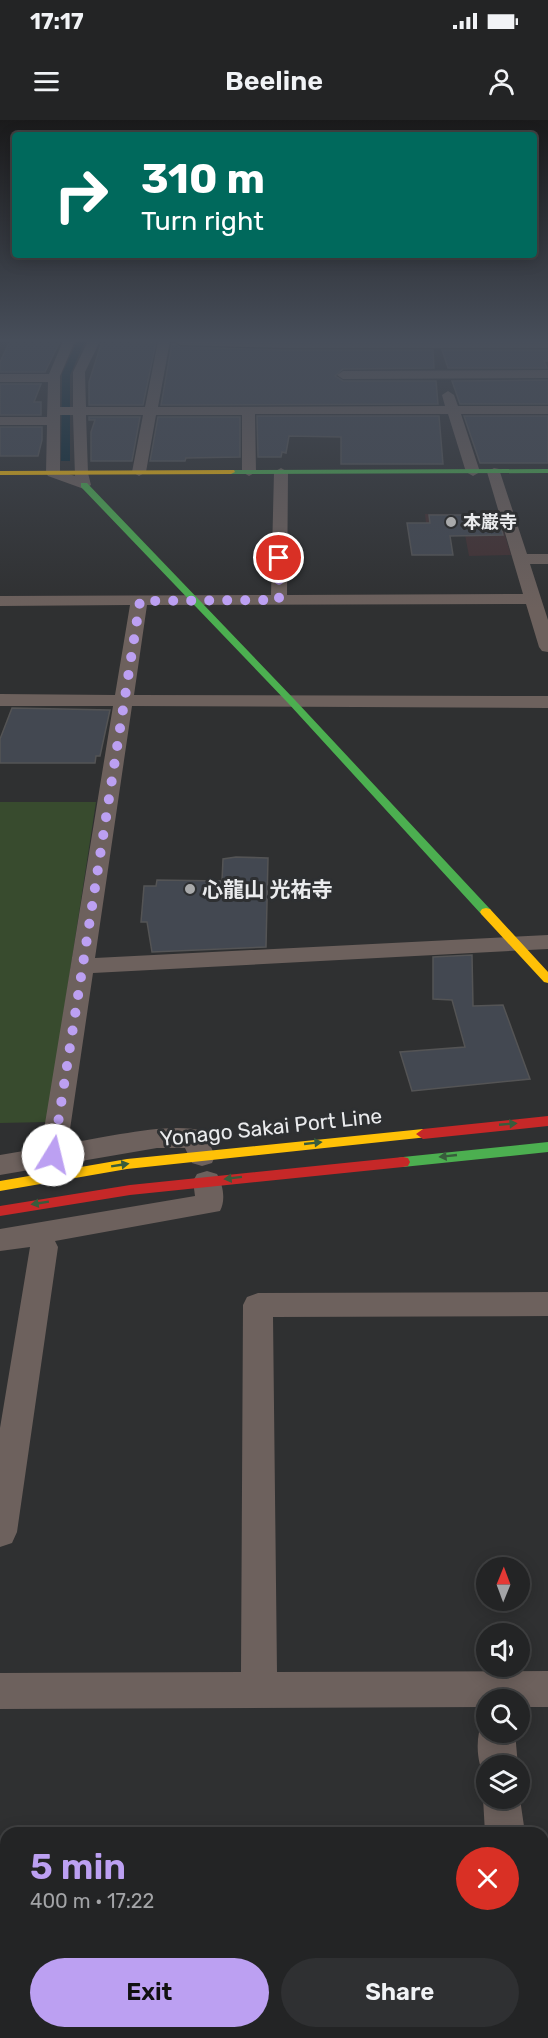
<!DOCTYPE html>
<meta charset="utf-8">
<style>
body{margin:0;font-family:Rubik,"Noto Sans JP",sans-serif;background:#2f3032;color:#f1f3f6;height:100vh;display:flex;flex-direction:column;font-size:22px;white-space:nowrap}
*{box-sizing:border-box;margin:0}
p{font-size:20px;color:#a3a4a7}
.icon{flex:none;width:33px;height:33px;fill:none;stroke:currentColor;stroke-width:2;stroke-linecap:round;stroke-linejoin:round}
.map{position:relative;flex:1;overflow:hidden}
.drawer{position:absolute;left:0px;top:1707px;width:549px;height:212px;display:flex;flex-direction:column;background:#232425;border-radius:18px 18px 0 0;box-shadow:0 3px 15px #0003,0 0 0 2px #404142}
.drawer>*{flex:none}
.guide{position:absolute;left:12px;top:12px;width:525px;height:126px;border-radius:6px;box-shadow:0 3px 15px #0003,0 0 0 2px #404142;background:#00695c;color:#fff;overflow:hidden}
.needle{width:39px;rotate:1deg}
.controls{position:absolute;left:476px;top:1437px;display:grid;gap:12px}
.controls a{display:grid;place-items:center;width:54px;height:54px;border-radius:50%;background:#232425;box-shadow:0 3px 15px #0003,0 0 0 2px #404142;font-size:30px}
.pin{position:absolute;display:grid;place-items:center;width:51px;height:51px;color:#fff;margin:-26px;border:3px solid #fff;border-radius:50%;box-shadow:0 2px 6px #0007}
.me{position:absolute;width:66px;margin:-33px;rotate:9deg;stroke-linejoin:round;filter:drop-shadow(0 0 4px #0008)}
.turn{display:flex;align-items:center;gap:21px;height:126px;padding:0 30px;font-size:27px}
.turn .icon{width:78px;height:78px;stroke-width:2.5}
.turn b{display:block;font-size:42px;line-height:51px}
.round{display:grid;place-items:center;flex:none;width:63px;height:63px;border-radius:32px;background:#2f3032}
.headline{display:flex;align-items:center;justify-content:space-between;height:102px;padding:0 30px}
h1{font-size:36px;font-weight:600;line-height:45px;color:#bca0f2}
.button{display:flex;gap:12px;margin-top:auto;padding:12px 30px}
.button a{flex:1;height:69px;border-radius:36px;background:#bca0f2;color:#111;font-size:24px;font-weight:600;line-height:69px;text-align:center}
.button a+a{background:#2f3032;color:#f1f3f6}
.status{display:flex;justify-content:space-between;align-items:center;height:42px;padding:0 30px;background:#232425;direction:ltr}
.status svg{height:16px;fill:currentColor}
header{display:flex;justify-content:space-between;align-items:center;height:78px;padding:0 30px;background:#232425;font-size:27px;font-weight:600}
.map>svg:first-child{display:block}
</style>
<div class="status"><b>17:17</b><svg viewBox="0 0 49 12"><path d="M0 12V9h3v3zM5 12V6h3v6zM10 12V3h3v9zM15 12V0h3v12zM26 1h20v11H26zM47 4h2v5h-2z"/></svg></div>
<header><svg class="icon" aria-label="menu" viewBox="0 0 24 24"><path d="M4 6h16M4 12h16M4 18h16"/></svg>Beeline<svg class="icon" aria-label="person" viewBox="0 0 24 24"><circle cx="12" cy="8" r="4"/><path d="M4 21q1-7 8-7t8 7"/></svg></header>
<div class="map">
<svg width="548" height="1918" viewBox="0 0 548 1918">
<rect width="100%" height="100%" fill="#2f3031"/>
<!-- education -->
<path fill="#423133" d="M425 394 499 395 511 435 469 436 463 404 426 403Z"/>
<!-- green -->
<path fill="#384b2e" d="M0 682H96L47 1002 0 1003Z"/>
<!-- water -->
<path fill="#042533" d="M77 221H85L70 255V341H61L62 254Z"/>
<!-- building -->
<path fill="#434851" stroke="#545455" stroke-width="1.5" d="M10 221H60L45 252H0V242Z
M102 221 156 222 143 285H89V262Z
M172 223 180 227 284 230H433L434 248 343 249 335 256 343 261H436L438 284 161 285Z
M442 230H548V241H544L547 248H448Z
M548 260V284H460L452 261Z
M0 264H41L34 282H41V295H0Z
M257 296H439L443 344H341V317L289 316 286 333 282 332 281 337H258Z
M464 296H548V343H480Z
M89 297H140L132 341H91V312L95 300H89Z
M158 297H240V337L186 338 185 341H150Z
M0 307H42V320L38 336H0Z
M429 395H490L499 399 503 415 450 416 453 435H412L407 403H430Z
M12 588 110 590 100 636H96L95 643H0V619Z
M236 737 268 738 266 827 152 832 147 802H141L144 766H156L157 760 222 761 223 739Z
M472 835 473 886 503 885 530 959 412 971 400 932 465 927 452 880 433 879V837Z"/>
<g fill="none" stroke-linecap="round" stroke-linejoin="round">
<!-- street -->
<path fill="#6d615d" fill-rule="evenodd" d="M63 221H75L60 256V287H73V252L88 221H100L85 252 86 287H145L158 221H170L158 287 445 286 442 275 448 271 454 275 458 286H548V294H461L480 352 473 356 466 352 448 294H255L256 352 249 356 242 352V295H156L146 352 139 356 132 352 143 295H86L88 353 91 365 84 369 48 356 46 353 47 305H0V297H47L48 262H0V254H49ZM60 295H73L75 356 60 351Z
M174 221H548V228H284L180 225Z
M548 250V258L343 259 337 255 343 251Z
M281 348 288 352 287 475 523 474 487 352 494 348 499 349 527 434H548V444H530L548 500V532L542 531 539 527 526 484 147 485 134 575 548 576V588L132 586 95 838 548 815V829L93 853 68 1023C105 1018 169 1001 204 1011L215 1036 212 1043 202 1046 192 1043 185 1028H157L0 1055V1035L41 1028 113 586H0V574L115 575 130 485 0 486V476L271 475 274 352Z
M207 1051 217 1054C223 1065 226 1080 220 1091L55 1121 58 1127 17 1412 12 1423 0 1427V1308L30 1127 0 1131V1109L195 1076 193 1061 197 1054Z
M548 1172V1196L273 1197 277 1552 548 1551V1587H519V1580H486V1587L0 1589V1553L241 1552 243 1185 247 1177 258 1173Z
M486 1597V1612H515L518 1646H486V1660C476 1642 475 1618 483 1599Z
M486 1670V1678H519V1672L525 1713H485L483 1678Z
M6 1869V1911L0 1912V1870Z
M543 1903 548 1918H504L503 1912H543Z"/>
<!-- fast -->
<path fill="#4caf50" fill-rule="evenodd" d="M548 349V353L231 354 227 352 231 350Z
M81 363H87L294 579 490 789 492 792 490 795H482L288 583 81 367Z
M548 1022V1032L403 1047 398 1046 396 1042 398 1038 403 1037Z"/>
<!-- slow -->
<path fill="#ffc107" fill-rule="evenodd" d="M234 350 235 352 231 354 0 355V351Z
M486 788 490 789 548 852V863L544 862 482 795 480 792 482 789Z
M423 1009 430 1014 428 1017 127 1049 0 1071V1061L127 1039Z"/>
<!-- jam -->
<path fill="#c62828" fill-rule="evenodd" d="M548 996V1006L423 1019 416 1014 423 1009Z
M403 1037 408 1038 410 1042 408 1046 403 1047 130 1075 0 1096V1086L130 1065Z"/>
</g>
<!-- one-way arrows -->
<defs><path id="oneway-solid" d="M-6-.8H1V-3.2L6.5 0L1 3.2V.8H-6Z" transform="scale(1.5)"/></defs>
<g fill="#385c3c">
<use href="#oneway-solid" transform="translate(508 1004) rotate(-5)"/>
<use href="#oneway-solid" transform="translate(313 1023) rotate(-6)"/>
<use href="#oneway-solid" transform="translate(448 1036) rotate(174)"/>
<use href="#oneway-solid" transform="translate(120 1045) rotate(-9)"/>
<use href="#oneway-solid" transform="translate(233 1058) rotate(173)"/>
<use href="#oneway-solid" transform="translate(40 1083) rotate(171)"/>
</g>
<!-- sky -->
<linearGradient id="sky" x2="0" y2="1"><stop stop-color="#1a1a1b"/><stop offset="0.45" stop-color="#474e5a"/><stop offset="1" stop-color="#474e5a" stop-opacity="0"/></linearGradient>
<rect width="548" height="489" fill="url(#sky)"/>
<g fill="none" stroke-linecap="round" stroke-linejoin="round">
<!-- route -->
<path stroke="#bca0f2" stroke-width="10" stroke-dasharray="0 18" d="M53 1035 140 481 279 480V438"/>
</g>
<!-- markers -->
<g fill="#a9aaab" stroke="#2e3032" stroke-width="2">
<circle cx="451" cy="402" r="6"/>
<circle cx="190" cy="769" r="6"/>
</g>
<g text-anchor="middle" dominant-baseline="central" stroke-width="6" stroke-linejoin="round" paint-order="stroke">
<!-- far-poi labels -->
<g font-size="18" font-weight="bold" fill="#eaebed" stroke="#2e3032" text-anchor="start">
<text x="463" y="402">本巌寺</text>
</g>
<!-- poi labels -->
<g font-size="21" font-weight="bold" fill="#eaebed" stroke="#2e3032" text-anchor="start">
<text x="202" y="769">心龍山 光祐寺</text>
</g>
<!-- street labels -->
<g font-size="21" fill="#eaebed" stroke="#2e3032">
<text transform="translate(271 1007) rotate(-6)">Yonago Sakai Port Line</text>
</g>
</g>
</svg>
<div class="controls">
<a><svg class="needle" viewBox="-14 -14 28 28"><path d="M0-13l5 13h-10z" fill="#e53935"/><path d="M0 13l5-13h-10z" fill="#a3a4a7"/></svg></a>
<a><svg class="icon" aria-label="sound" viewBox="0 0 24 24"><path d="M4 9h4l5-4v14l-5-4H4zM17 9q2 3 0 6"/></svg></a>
<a><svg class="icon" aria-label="search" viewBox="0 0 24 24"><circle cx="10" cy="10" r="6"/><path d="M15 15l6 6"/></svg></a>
<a><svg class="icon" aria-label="layers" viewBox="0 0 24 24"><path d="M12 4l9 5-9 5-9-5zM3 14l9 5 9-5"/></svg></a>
</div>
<div class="pin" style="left:279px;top:438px;background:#d93025"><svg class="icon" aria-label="arrive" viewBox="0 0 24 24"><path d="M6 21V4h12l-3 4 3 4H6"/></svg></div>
<svg class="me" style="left:53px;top:1035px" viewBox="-20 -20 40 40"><circle r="19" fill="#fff"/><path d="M0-13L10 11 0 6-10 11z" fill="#bca0f2"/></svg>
<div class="guide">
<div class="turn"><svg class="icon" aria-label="right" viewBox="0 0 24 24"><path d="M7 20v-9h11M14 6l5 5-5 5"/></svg><div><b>310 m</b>Turn right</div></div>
</div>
<section class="drawer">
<div class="headline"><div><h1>5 min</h1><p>400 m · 17:22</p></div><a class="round" style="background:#d93025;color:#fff"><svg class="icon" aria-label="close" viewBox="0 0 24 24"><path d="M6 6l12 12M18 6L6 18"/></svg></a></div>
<div class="button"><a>Exit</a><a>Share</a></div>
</section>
</div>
